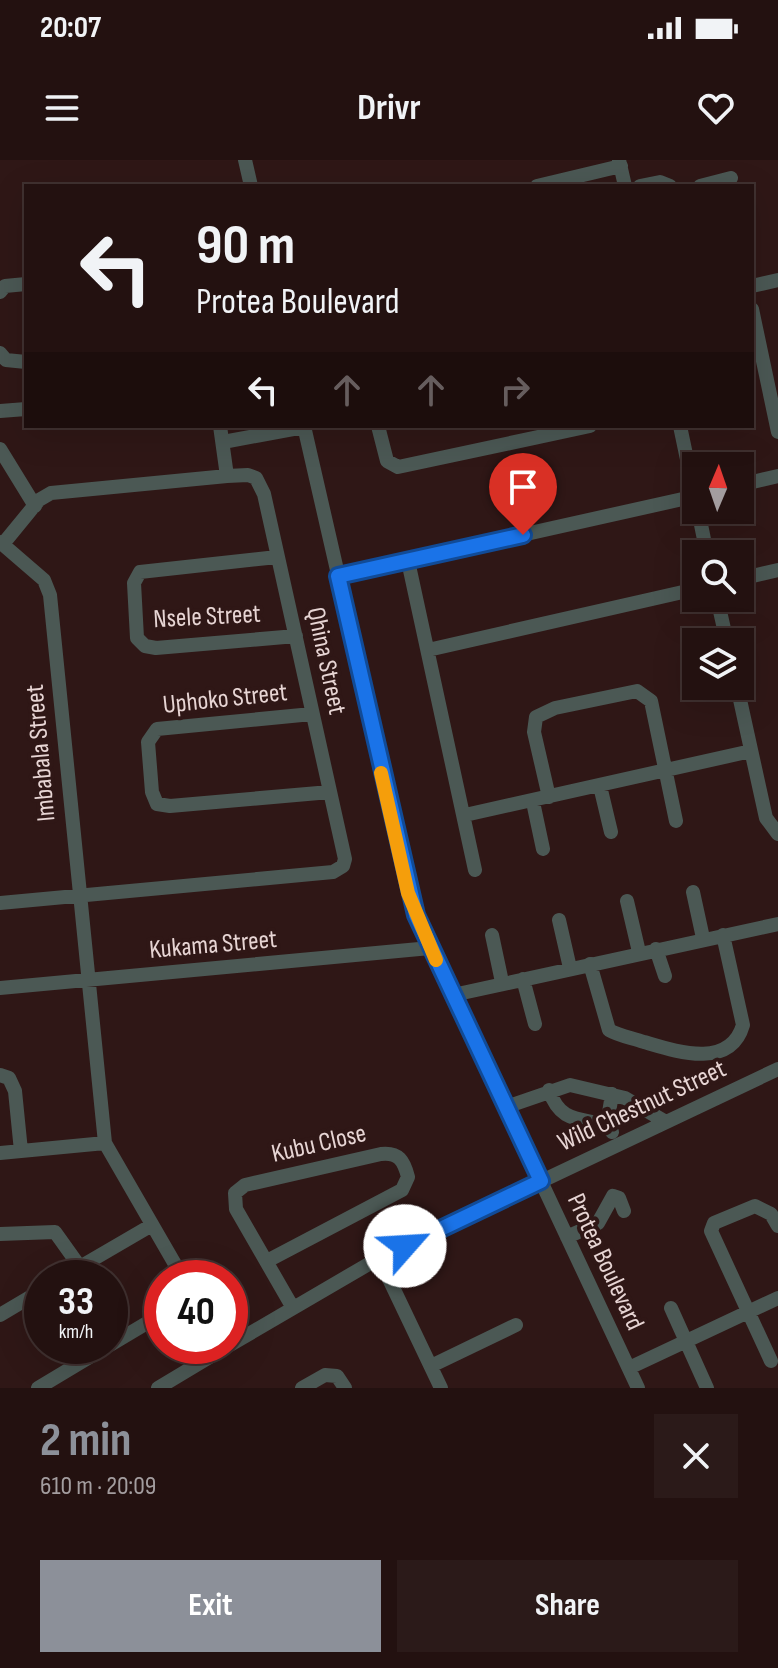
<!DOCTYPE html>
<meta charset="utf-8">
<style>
body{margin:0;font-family:"Sofia Sans Condensed",sans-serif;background:#2b1a19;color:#f1f3f6;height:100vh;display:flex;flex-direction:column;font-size:30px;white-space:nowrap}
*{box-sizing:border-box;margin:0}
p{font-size:26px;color:#a39d9f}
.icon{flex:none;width:44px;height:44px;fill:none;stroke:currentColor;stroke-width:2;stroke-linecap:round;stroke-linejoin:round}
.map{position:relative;height:1228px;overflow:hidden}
.drawer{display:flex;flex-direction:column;background:#231110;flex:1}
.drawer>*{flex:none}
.banner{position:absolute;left:24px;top:24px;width:730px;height:244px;border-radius:0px;box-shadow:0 8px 32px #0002,0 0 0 2px #403130;background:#231110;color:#f1f3f6;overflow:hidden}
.needle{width:52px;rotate:2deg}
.fabs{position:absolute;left:682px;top:292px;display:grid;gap:16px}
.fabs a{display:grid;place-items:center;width:72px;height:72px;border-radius:0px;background:#231110;box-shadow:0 8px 32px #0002,0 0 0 2px #403130;font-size:40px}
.speed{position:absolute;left:24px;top:1100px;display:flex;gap:16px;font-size:40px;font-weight:700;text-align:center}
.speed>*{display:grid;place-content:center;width:104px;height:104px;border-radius:50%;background:#231110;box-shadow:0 8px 32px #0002,0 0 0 2px #403130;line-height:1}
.speed small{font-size:20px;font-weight:400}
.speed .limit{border:12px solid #d22;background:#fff;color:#111}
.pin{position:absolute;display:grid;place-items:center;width:68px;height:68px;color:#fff;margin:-82px -34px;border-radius:50% 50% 50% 0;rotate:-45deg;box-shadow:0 0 8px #0007}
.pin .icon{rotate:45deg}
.me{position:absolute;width:88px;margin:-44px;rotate:64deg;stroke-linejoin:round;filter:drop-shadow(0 0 6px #0008)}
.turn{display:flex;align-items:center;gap:28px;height:168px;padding:0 40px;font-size:36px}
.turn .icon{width:104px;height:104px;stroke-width:2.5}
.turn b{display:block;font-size:56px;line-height:68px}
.lanes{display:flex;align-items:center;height:76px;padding:0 40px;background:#0003;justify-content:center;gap:40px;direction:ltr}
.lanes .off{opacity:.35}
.round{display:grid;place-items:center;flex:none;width:84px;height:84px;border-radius:0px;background:#2b1a19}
.overview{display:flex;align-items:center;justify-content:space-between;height:136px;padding:0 40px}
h1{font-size:48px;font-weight:700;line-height:60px;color:#8c9099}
.action{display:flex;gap:16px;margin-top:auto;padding:16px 40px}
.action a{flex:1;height:92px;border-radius:0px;background:#8c9099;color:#fff;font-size:32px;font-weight:700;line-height:92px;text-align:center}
.action a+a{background:#2b1a19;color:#f1f3f6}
.status{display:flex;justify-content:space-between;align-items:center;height:56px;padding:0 40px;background:#231110;direction:ltr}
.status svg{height:22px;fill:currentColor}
header{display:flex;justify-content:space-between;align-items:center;height:104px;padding:0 40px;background:#231110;font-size:36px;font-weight:700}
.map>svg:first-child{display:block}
</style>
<div class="status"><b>20:07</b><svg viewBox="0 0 49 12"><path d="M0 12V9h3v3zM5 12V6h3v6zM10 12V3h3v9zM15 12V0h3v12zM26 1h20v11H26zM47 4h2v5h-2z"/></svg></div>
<header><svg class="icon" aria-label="menu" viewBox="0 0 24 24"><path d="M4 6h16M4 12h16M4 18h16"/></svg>Drivr<svg class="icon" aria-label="heart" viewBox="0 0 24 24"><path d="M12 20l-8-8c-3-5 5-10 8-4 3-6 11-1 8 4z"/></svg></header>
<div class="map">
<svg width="778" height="1228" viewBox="0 0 778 1228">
<rect width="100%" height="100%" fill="#2f1716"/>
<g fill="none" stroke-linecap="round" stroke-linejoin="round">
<!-- minor -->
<path stroke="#4b5854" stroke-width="14" d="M245 0 251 26
M619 0 625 26
M537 26 621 6
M640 26 660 22 670 26
M700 26 731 18
M752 126 778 120
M0 132 5 126 26 124
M752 149 778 272
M0 193 6 200 26 202
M0 251 26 249
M220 266 227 316
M304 266 416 755 638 1228
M378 266 387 301 398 307 590 266
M680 266 696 342
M223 282 304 267
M0 289 35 346
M740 325 778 316
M698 350 707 394
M0 382 44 420 50 435 105 983 183 1118
M277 397 140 412 134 423 137 478 145 486 156 488 296 476
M408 401 475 710
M338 416 696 336
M740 419 778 410
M717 438 727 482
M428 490 696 429
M737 526 766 658 778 674
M312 554 157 569 148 582 152 632 157 644 170 646 330 632
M600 626 611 672
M549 637 534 572 536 557 555 548 637 531 651 541 676 661
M533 642 543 689
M465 655 751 591
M693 732 703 778
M627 741 639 792
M0 743 333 712 343 706 345 699 264 334 256 318 248 315 227 316 51 333 39 340 3 384
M559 760 570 808
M492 775 502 822
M656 789 665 816
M590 804 609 870C619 876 633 878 644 882 675 891 730 910 743 865L723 775
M523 819 535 864
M0 828 430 788
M453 835 778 764
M0 915 9 918 15 931 21 991
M549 930C560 962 577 958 607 965
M506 947 570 925 625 938 666 962
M612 972 607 965 612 934
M0 993 105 983
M0 1074 55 1072 80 1107
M567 1077 598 1063 613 1036 619 1038 624 1051
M379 1098 441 1228
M267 1101 402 1030 408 1017C404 1001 399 992 381 994L245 1025 235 1033 236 1049 293 1148
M61 1118 152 1065
M671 1148 707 1228
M0 1155 42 1130
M110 1185 162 1154
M230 1185 379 1098 778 909
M771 1201 711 1071 714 1063 755 1046 771 1054 778 1066
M431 1206 516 1165
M629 1208 778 1138
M38 1228 108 1186
M158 1228 228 1186
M302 1228 325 1215 337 1216 345 1228"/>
</g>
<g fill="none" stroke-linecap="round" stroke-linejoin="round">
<!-- route casing -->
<g stroke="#114b97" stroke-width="20">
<path id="route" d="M405 1086 541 1021 416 755 338 416 523 375"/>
</g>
<!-- route -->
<use href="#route" stroke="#1a73e8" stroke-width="14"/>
<!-- slow -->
<path stroke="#f59e0b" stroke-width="14" d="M381 613 408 733 436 800"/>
</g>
<g text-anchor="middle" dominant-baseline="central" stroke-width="8" stroke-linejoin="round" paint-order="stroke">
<!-- street labels -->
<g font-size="26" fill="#e7d5d4" stroke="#2f1716">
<text transform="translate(207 457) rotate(-3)">Nsele Street</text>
<text transform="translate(326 501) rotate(78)">Qhina Street</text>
<text transform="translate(225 539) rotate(-6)">Uphoko Street</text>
<text transform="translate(41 593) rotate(-95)">Imbabala Street</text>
<text transform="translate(213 785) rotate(-5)">Kukama Street</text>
<text transform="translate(642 946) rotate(-25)">Wild Chestnut Street</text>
<text transform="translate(319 984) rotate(-13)">Kubu Close</text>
<text transform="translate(605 1102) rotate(65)">Protea Boulevard</text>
</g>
</g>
</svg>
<div class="fabs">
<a><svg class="needle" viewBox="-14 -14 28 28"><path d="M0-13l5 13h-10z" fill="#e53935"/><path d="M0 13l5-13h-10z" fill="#a39d9f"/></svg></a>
<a><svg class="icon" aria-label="search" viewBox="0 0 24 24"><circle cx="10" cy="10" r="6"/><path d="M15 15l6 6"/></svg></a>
<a><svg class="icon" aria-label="layers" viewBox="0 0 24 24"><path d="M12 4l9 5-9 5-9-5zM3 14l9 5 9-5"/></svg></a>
</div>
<div class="speed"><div>33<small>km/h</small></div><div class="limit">40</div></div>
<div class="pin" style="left:523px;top:375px;background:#d93025"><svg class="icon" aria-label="arrive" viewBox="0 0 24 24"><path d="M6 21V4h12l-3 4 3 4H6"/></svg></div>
<svg class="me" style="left:405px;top:1086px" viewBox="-20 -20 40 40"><circle r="19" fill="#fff"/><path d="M0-13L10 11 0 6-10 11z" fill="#1a73e8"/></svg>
<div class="banner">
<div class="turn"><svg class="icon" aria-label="left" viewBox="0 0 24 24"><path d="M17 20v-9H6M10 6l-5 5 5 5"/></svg><div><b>90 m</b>Protea Boulevard</div></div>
<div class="lanes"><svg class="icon" aria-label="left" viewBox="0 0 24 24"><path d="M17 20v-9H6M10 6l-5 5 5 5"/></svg><svg class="icon off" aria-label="ahead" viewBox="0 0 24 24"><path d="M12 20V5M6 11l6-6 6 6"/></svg><svg class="icon off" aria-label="ahead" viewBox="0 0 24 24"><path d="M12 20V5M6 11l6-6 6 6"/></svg><svg class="icon off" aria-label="right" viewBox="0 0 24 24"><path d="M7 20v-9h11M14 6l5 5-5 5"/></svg></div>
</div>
</div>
<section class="drawer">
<div class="overview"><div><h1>2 min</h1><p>610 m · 20:09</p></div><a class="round"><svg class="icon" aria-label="close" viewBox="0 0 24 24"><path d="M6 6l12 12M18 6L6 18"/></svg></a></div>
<div class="action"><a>Exit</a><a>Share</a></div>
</section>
